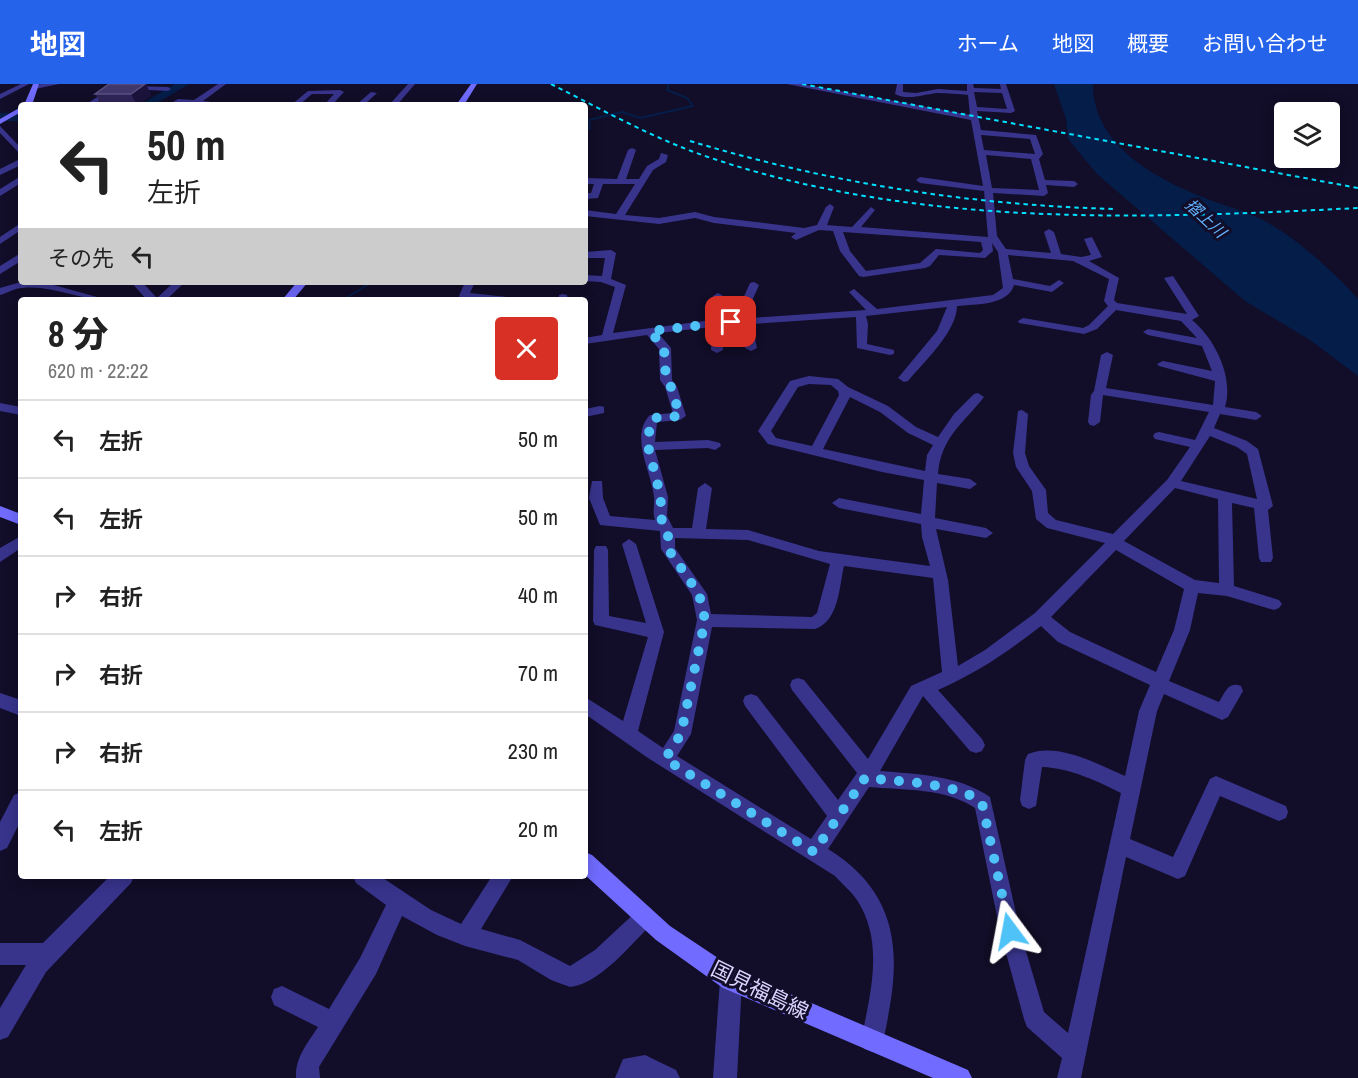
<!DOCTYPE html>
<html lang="ja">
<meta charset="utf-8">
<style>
body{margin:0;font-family:"Archivo Narrow","Noto Sans JP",sans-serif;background:#f2f2f2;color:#222;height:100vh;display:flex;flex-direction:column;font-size:22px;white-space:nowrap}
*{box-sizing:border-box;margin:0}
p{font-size:20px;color:#767676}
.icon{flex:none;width:33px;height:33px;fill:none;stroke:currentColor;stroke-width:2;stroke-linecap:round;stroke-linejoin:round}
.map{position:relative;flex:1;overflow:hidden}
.side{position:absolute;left:18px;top:213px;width:570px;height:582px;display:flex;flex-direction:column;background:#fff;border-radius:6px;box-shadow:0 3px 15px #0003}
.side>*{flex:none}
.banner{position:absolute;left:18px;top:18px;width:570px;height:183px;border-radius:6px;box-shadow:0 3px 15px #0003;background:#fff;color:#222;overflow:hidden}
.fabs{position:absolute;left:1274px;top:18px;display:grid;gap:12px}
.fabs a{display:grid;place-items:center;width:66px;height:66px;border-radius:6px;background:#fff;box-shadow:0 3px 15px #0003;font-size:30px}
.pin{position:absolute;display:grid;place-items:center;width:51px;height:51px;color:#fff;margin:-26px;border-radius:12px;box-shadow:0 3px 9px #0006}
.me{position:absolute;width:66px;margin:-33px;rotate:347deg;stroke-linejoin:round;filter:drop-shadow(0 0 4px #0008)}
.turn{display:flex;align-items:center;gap:21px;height:126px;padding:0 30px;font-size:27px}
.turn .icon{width:78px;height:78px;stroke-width:2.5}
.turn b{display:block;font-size:42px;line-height:51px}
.then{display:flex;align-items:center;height:57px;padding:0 30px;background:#0003;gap:12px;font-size:22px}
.round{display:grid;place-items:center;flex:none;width:63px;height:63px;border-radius:6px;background:#f2f2f2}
.head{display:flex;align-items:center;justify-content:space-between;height:102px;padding:0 30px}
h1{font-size:36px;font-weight:800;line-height:45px}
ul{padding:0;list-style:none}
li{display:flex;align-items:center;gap:18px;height:78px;padding:0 30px;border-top:2px solid #e0e0e0}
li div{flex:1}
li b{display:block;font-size:22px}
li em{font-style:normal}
header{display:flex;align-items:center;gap:36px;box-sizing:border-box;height:84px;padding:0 30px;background:#2563eb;color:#fff}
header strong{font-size:28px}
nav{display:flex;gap:33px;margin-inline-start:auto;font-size:21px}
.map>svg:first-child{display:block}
</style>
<header>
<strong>地図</strong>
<nav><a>ホーム</a><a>地図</a><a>概要</a><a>お問い合わせ</a></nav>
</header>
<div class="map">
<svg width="1358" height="994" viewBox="0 0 1358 994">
<rect width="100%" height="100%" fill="#120d28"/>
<!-- water -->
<path fill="#051d49" d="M1054 0H1093C1093 58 1148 90 1195 110 1217 120 1242 125 1263 136 1298 155 1332 186 1358 215V292L1310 256 1245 217 1097 90 1068 55 1066 35Z"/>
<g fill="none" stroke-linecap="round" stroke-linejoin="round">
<!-- stream -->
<path stroke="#051d49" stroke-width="2" d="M585 46 590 44 589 36 622 28 640 34 693 22 687 14 667 6 669 0
M343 216 372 198"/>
<!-- river -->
<path fill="#051d49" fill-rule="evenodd" d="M175 0H189L154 21H139Z
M0 29H21V37H0Z"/>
<!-- street -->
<path fill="#38348c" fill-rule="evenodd" d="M21 0H29L0 15V10Z
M41 0H59L35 5 32 3Z
M218 0H226L203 17 238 21H168L178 15 194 16Z
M408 0H415L397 21H389Z
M787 0H801L970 31 968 11C958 10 948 9 938 9 924 10 909 17 895 10L897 0H903V8L916 9 938 5 967 7V0H973L974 4 1001 5 1000 0H1006L1015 27 1011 29 977 27 981 46 1036 51 1043 70 1039 75 1045 96 1074 97 1078 100 1074 103 1046 101 1048 109 1044 112 993 109 997 152 1006 165 1051 169 1044 148 1049 145 1054 148 1061 170 1081 173 1091 171 1084 155 1092 153 1102 173 1089 177 1119 194 1114 216 1117 219 1187 230 1164 194 1173 192 1199 232 1192 236C1215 255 1234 293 1225 323L1256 328 1262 332 1256 336 1220 330 1214 344 1247 357 1258 365 1273 422 1268 426 1273 474 1271 478H1261L1259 474 1254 424 1232 419 1234 502 1279 516 1282 520 1279 524 1274 526 1227 512 1198 509 1190 546 1169 597 1219 618C1225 609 1228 597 1241 602L1243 607 1228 633 1222 636 1164 610 1157 627 1130 755 1173 773 1210 695 1216 692 1286 722 1288 728 1286 734 1279 737 1220 712 1185 792 1178 795 1126 773 1081 994H1057L1062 974 1027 943 1024 935 1000 847 975 724C946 704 903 706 869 703L828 765C886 801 901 849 891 915 888 932 886 950 880 965L872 968 864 965 861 957C870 911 885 859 857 816 851 807 842 800 835 792L648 674 585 630V613L623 637 648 553 595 541 593 537 594 466 596 462H606L608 466 609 532 646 539 622 460 629 455 636 460 664 548 638 647 663 664 674 647 697 536 692 511 661 465 660 447 600 441 589 414 592 397H602L603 414 610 432 655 436C652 428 655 421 654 413 652 389 629 352 650 331L673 329 665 303 660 296 659 265 647 251 585 260V254L602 251 615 203 601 198 585 197V191L602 192 605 174H585V168L611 166 616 169 611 195 626 201 613 249 712 236 713 212 718 209 723 212V236L741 234 742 217 750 199 754 198 759 201 752 217 751 234 866 226 849 208 854 205 877 225 993 211 1003 204 998 168 992 159 993 167 985 174 939 171 930 182 925 184 863 193 859 192 840 167 833 147 819 146 796 156 791 153 796 149 714 139 695 134 659 140 585 132V126L616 130 635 100H603L598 114 585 115V109H591L594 100H585V94L617 95 628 66 632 64 636 66 626 95H639L647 82 659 75 661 69 668 71 666 78 653 86 625 131 659 134 695 128 714 133 804 144 817 141 826 123 830 120 834 123 827 141 852 143 871 123 875 126 861 143 988 153 984 107 920 99 916 96 920 93 983 102 971 36ZM974 8 1002 9 1007 25 977 23ZM981 51 1030 55 1035 70 984 66ZM986 71 1031 75 1039 106 992 104ZM843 148 981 158 983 166 980 169 936 165 920 179 866 187 850 167ZM1008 171 1073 177 1109 195 1104 217 1108 222 1089 241 1083 244 1023 234 1018 237 1019 239 1084 250 1097 245 1116 226 1181 237 1197 254 1148 245 1143 248 1148 251 1202 262 1212 287 1163 277 1157 280 1159 282 1215 297 1213 321 1106 304 1113 271 1107 268 1101 271 1094 307 1091 311 1088 338 1090 341 1094 342 1100 338 1103 311 1209 328 1195 356 1159 348 1155 349 1153 352 1155 355 1190 363 1167 396 1113 450 1056 436 1048 429 1046 406 1029 382 1025 369 1028 330 1022 326 1018 327 1013 369 1016 383 1032 407 1036 435 1047 444 1105 459 1035 529 985 566 958 582 948 496 936 445 986 454 993 449 986 444 935 434 937 399 970 405 977 400 970 395 938 390C941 353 963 340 984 313L978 309 974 310 954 330 938 353 916 343 888 322 848 303 838 295 809 292 790 297 758 347 768 360 882 388 924 396 921 430 839 414 832 419 839 424 921 440 922 453 930 482 819 467 748 446 706 445 712 404 705 399 698 404 692 444H673L667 432 668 413 655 366 708 364 715 366 721 362 720 359 708 356 655 358 657 338 680 336 686 332 677 303 672 296 671 264 658 249 712 243 711 266 717 269 723 266V242L741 241 745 264 751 267 757 264 752 240 856 233 857 264 890 271 894 270V266L867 260 868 240 866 232 947 223 937 247 898 294 904 298 908 297C924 278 957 247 957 222 975 220 1008 222 1014 201L1052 208 1064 199 1059 196 1050 202 1013 195ZM809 300 831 301 838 307 839 311 812 362 776 354 771 347 798 303ZM850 313 880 328 908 349 933 361 927 371 925 387 823 365ZM1210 352 1237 363 1247 370 1257 415 1181 397ZM1175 404 1218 415 1219 499 1195 496 1124 457ZM675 454 748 456 830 480 817 529 812 533 711 530 707 510 675 464ZM1116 466 1184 505 1174 546 1156 588 1070 548 1051 533ZM844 482 933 494 942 588 911 602 868 675 804 596 798 594 792 596 790 601 792 606 857 689 838 716 757 612 751 610 745 612 743 617 745 622 827 732 811 755 677 672 691 650 712 543 815 545C839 537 839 503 844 482ZM1041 542 1058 558 1150 601 1139 627 1125 692C1097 680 1058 658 1028 670L1025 676 1020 716 1022 722 1029 725 1036 722 1042 683C1070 684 1097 697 1121 709L1068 949 1044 928 1020 847 990 713C958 691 917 690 880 687L923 612 970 667 976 669 982 667 985 661 982 655 938 606C979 588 1006 569 1041 542Z
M130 2 168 3 171 5 168 7 128 5Z
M111 4 116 5 94 21H85Z
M308 7 340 6 344 8 332 21H324L334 10H312L299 21H291Z
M371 8 377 9 364 21H356Z
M0 42 21 64V71L0 49Z
M18 76H21V81L0 91V85Z
M21 92V99L0 112V105Z
M21 139V146L0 160V153Z
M21 169V177L0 190V182Z
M21 198 50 200 108 216C79 216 52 201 23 204 14 204 8 209 0 211V204Z
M131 198H142L157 214 174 198H185L166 216H147Z
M465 198H475L470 209 507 213 512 216 460 214 459 212Z
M563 210 567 211 568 216H558L559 211Z
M0 319 21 323V331L0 327Z
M600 322 604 323V329L585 333V325Z
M21 452V464L0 478V464Z
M0 609 21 616V632L0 624Z
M21 708V736L7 764 0 767V738L14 711Z
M110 792H134L131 799 46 888 8 953 0 956V924L26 881H0V859H43Z
M353 792H380L431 826 461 840 492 792H513L481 845 520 856 570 882 595 866 638 826 645 823 652 826 655 833 652 840C631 860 600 900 570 903L551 896 518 876 465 862 437 851 402 832 376 890 319 983 320 994H296C295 974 307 960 318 943L274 921 271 913 274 905 282 902 329 925 360 874 386 821 356 799Z
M731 885 739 888 742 896 737 994H713L720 896 723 888Z
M645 971 676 986 680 994H615L623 975Z"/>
<!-- secondary -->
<path fill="#716bff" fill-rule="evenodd" d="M33 0H39L32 21H24Z
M471 0H477L464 21H456Z
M21 23V28L0 40V35Z
M297 198H308L293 216H282Z
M0 422 21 430V441L0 433Z
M585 768 592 771 670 842 739 888 968 986 972 994H933L723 904 656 856 585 791Z"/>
<!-- rail -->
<path stroke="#00e1ff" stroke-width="2" stroke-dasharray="4.5 4" stroke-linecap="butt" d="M551 0C603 26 656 56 711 74 921 144 1140 135 1358 124
M802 0 1358 104
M690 57C830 99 969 121 1115 125"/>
</g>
<!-- wall -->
<path fill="#302458" d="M109 0H146L151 11 138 21H102L95 10Z"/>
<!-- shaded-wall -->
<path fill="#1c133d" d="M145 0H146L151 11 137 21 131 10Z"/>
<!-- building -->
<path fill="#42376a" stroke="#5a5081" stroke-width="1.5" d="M109 0H145L131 10H95Z"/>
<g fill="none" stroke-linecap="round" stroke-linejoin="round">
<!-- route -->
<path stroke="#4fc3f7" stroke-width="10" stroke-dasharray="0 18" d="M731 238 650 247 664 264 666 296 671 303 680 332 654 334 650 338 648 362 661 414 660 432 668 449V465L699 510 705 536 681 650 665 675 814 768 865 694C894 697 962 699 982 719L1010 847"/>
</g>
<g text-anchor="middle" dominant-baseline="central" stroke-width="6" stroke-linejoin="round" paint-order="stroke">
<!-- far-water labels -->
<g font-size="16" font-style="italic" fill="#62b4ff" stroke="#120d28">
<text transform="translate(1206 134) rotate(43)">摺上川</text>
</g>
<!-- near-street labels -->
<g font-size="21" fill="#dad4ff" stroke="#120d28">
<text transform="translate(760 906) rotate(26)">国見福島線</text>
</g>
</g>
</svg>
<div class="fabs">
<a><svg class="icon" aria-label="layers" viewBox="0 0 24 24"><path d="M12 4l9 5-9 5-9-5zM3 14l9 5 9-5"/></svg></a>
</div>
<div class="pin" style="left:731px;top:238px;background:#d93025"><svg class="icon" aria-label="arrive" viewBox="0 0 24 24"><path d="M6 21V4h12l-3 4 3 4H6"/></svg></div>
<svg class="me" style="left:1010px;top:847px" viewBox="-20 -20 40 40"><path d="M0-17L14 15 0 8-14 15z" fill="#4fc3f7" stroke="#fff" stroke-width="4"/></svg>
<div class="banner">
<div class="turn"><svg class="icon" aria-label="left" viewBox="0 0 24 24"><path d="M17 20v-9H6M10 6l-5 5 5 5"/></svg><div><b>50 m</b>左折</div></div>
<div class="then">その先<svg class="icon" aria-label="left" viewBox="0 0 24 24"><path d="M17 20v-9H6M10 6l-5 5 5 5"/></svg></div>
</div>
<section class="side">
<div class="head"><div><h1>8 分</h1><p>620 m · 22:22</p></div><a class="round" style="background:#d93025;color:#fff"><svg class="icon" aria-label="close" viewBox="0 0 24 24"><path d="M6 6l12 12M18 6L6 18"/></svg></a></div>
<ul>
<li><svg class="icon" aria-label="left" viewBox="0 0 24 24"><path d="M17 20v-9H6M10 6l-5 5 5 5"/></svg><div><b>左折</b></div><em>50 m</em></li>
<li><svg class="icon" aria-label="left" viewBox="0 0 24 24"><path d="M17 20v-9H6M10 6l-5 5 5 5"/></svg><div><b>左折</b></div><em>50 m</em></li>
<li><svg class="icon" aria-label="right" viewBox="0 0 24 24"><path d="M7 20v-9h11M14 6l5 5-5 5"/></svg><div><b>右折</b></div><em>40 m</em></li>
<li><svg class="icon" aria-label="right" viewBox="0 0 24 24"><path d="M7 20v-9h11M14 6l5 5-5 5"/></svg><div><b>右折</b></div><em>70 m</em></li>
<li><svg class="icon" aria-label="right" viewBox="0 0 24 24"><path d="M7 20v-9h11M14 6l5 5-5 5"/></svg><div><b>右折</b></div><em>230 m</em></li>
<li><svg class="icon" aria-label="left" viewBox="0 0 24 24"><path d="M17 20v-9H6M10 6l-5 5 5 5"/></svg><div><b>左折</b></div><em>20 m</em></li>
</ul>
</section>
</div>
